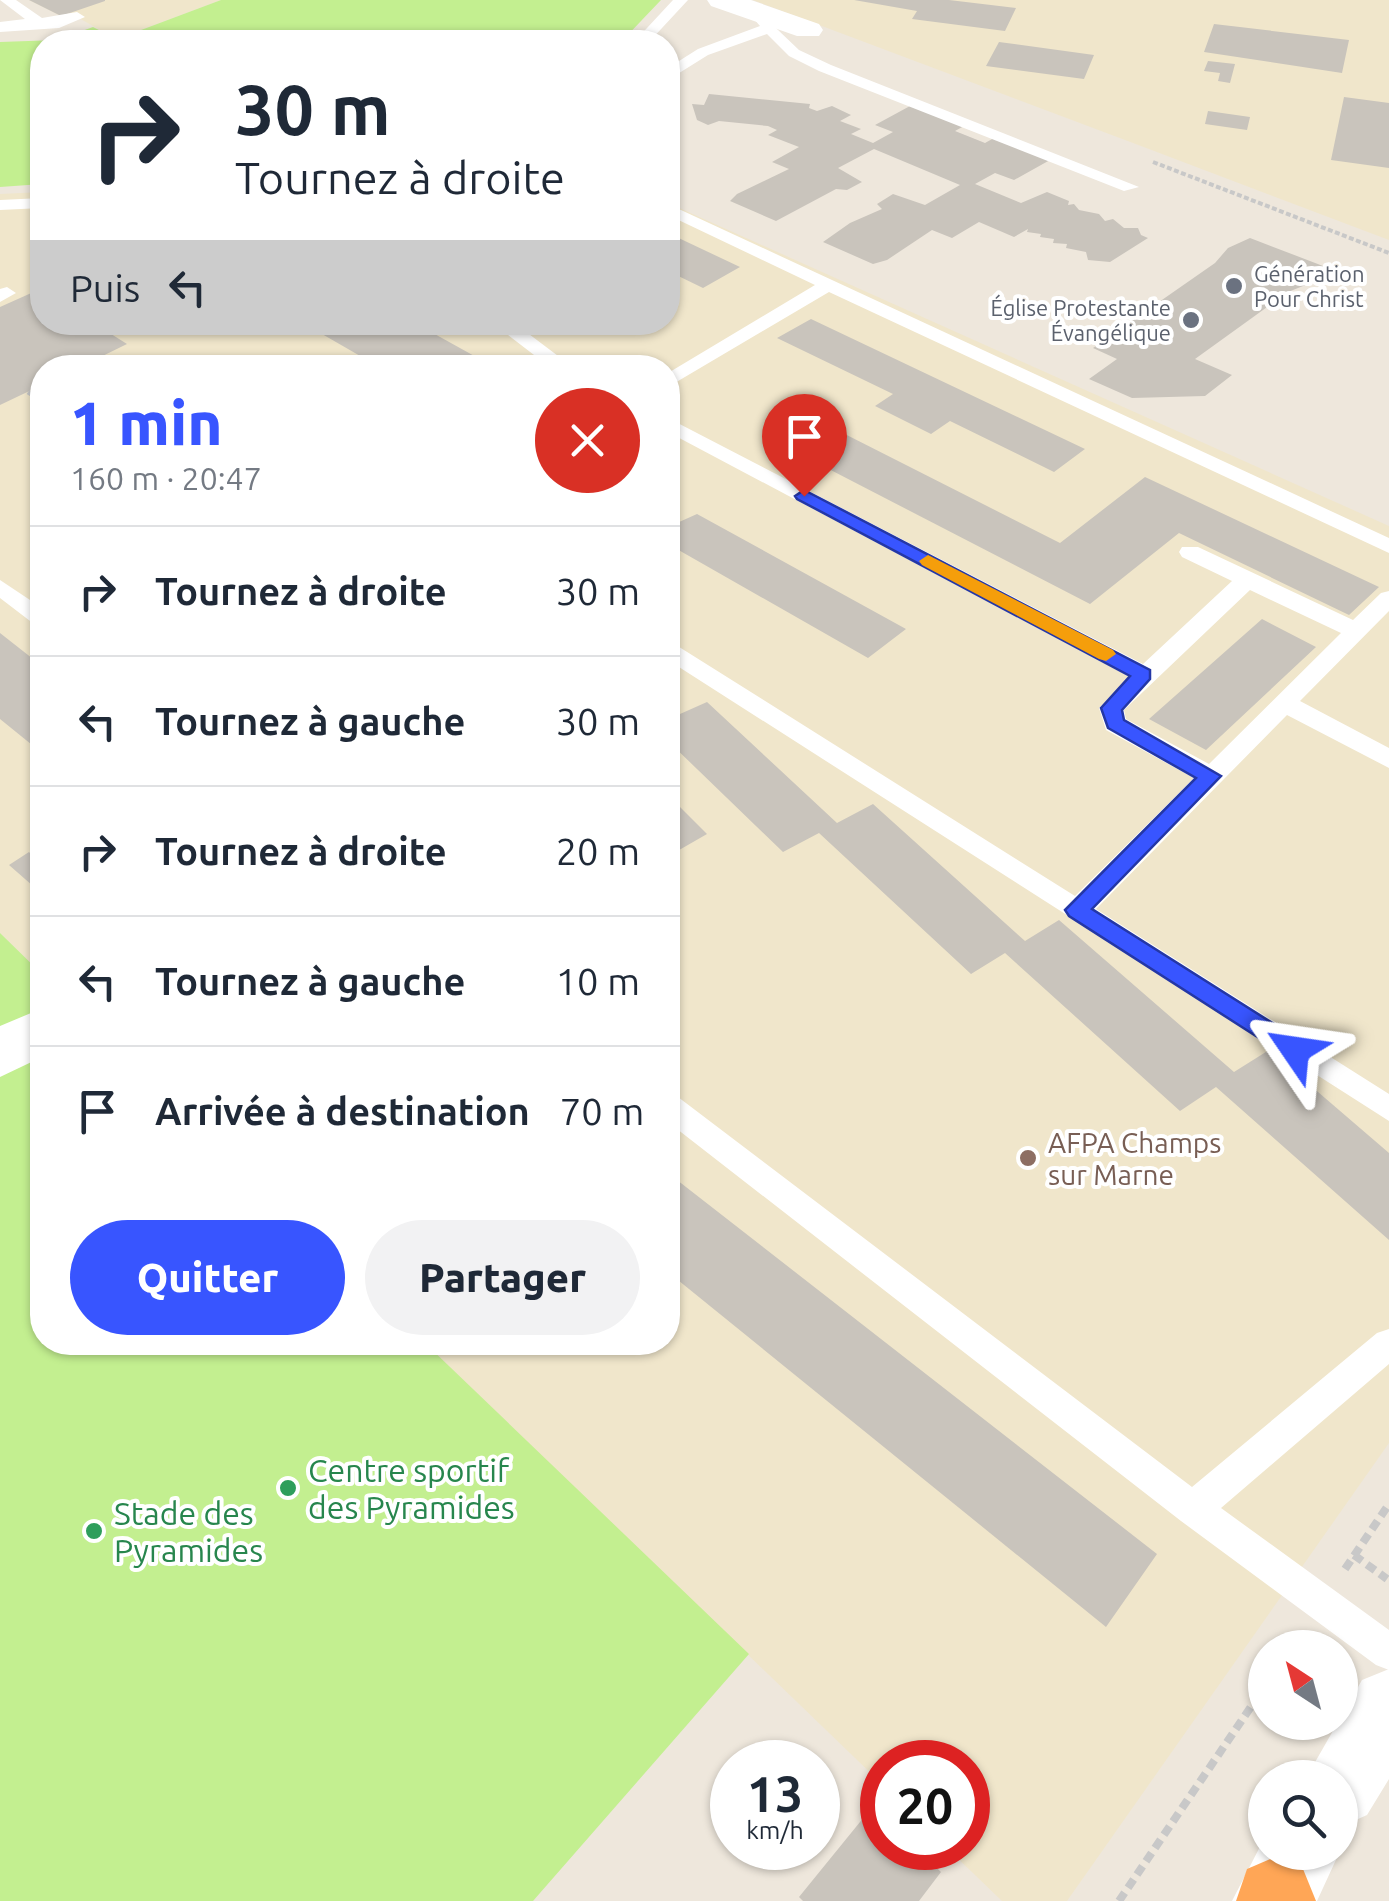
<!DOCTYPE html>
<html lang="fr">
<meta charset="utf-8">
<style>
body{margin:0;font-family:Ubuntu,sans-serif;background:#f2f2f3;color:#1f2937;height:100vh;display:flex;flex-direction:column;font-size:38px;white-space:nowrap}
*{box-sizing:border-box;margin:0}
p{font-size:32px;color:#747a83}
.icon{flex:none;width:55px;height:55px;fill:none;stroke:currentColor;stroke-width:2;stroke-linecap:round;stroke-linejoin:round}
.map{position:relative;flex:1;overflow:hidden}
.drawer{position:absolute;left:30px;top:355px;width:650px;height:1000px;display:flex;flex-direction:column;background:#fff;border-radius:40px;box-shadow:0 2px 8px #0004}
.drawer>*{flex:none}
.hud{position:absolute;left:30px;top:30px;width:650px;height:305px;border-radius:40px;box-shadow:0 2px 8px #0004;background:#fff;color:#1f2937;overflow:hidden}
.needle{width:65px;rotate:324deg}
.controls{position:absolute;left:1248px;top:1630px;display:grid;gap:20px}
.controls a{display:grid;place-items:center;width:110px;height:110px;border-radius:50%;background:#fff;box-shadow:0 2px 8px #0004;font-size:50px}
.speed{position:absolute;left:710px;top:1740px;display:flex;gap:20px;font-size:50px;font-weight:700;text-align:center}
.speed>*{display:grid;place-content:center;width:130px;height:130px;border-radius:50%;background:#fff;box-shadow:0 2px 8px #0004;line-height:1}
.speed small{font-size:25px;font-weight:400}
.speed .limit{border:15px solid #d22;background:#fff;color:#111}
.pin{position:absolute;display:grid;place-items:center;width:85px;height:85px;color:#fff;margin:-102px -42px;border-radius:50% 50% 50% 0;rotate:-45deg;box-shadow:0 0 10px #0007}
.pin .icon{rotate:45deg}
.me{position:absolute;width:110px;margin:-55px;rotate:302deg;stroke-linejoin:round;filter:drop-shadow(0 0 8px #0008)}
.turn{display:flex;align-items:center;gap:35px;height:210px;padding:0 40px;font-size:45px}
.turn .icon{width:130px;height:130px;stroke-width:2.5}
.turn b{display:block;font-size:70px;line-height:85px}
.then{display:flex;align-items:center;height:95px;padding:0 40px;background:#0003;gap:20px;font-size:38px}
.round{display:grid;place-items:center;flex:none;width:105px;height:105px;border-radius:52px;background:#f2f2f3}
.headline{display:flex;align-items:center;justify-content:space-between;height:170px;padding:0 40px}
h1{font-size:60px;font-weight:800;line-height:75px;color:#3855ff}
.action{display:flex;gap:20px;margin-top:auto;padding:20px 40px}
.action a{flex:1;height:115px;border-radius:60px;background:#3855ff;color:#fff;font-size:40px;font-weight:800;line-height:115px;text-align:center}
.action a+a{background:#f2f2f3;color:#1f2937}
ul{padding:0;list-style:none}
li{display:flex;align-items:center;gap:30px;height:130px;padding:0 40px;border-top:2px solid #e0e1e3}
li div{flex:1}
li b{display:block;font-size:38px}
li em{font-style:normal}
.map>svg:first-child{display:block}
</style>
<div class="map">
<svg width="1389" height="1901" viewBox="0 0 1389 1901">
<rect width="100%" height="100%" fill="#eee7dc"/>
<!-- education -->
<path fill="#f0e6cb" d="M29 0H221L116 39 70 13 61 16Z
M753 0H1389V240L1141 146Z
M42 192V322H668V203L1389 526V1443L1067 1901H1002L947 1848H968V1762H882V1784L425 1343 668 1342V368H42V974L0 933V194Z"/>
<!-- pitch -->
<path fill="#c3ef90" d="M221 0H661L621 42H42V184L0 187V42L57 40 93 27 117 39Z
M0 933 42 974V1342L425 1343 749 1654 533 1901H0Z"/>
<!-- building -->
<path fill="#c9c4bc" d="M29 0H105V1L61 16Z
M854 0H949L1016 8 1005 31 912 19 917 11Z
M1214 24 1349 40 1342 73 1204 52Z
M999 42 1094 55 1084 79 986 66Z
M1208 61 1235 64 1230 83 1218 81 1220 73 1204 71Z
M709 94 810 104 809 108 817 111 832 106 851 115 840 121 861 129 851 134 873 143 893 132 875 125 910 106 964 126 955 131 985 143 994 138 1050 160 1014 180 995 173 975 184 1021 203 1047 192 1069 201 1068 205 1074 204 1079 210 1099 214 1105 221 1113 219 1124 228H1138L1141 235 1148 238 1110 262 1088 260 1086 252 1066 248 1067 244 1053 243 1054 239 1040 237 1041 234 1027 232 1028 229 1014 237 979 222 952 238 932 230 887 260 873 264 823 242 850 223 882 209 877 204 893 194 925 205 960 185 874 149 838 168 862 182 847 190 836 189 776 221 730 201 737 194 789 169 772 162 799 147 768 135 777 130 768 126 719 121 708 125 697 120 692 104 704 105Z
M1344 97 1389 103V168L1331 160Z
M1208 111 1250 117 1247 130 1205 124Z
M668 233 740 267 703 288 668 271Z
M1250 238 1323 266 1313 282 1288 292 1195 359 1232 375 1205 396 1132 398 1089 379 1117 359 1093 348 1215 263 1228 248Z
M38 290 42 292V322H92L127 344 78 368H42V385L0 405V307Z
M811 319 1085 449 1054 472 950 421 931 434 875 406 893 394 777 338Z
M345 322H413L496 368H381L322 334Z
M829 426 1060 543 1145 477 1379 587 1349 615 1179 533 1090 604 792 450Z
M697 514 906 629 868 658 668 544V527Z
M1262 619 1316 647 1206 750 1149 719Z
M0 633 42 666V753L0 719Z
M707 702 837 823 873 804 1025 941 1059 920 1234 1072 1269 1050 1389 1153V1240L1216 1087 1180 1111 1005 953 971 974 819 833 783 852 668 741V715L671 718Z
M676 803 707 834 674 853 668 846V808Z
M29 852 42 865V879L33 886 9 865Z
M668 1173 1157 1554 1106 1627 668 1272Z
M873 1806 882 1816V1848H916L941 1872 919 1901H803L799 1897Z"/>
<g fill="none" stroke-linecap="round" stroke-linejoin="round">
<!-- path-far2 -->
<path stroke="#c8c8c8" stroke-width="4" stroke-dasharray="5 2.5" stroke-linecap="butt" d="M1153 162 1389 253"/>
<!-- path-far1 -->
<path stroke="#c8c8c8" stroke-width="5" stroke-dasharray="6 4" stroke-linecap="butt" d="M28 392 42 401"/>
<!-- path -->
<path stroke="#c8c8c8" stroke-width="8" stroke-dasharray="10 6" stroke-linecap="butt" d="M1354 1555 1387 1579
M1345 1569 1389 1504
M1119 1901 1265 1686"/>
<!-- lane -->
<path fill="#fff" fill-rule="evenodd" d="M0 0H16L42 18 77 12 85 17 59 28 0 32V22L25 19Z
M673 0H688L649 42H634Z
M754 7 799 50 831 65 1139 187 1124 191 819 71 789 56 767 34 708 55 668 80V68L698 49 760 26 747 11Z
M42 198V208L0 210V200Z
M668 204 1389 538V553L829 292 668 387V373L815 285 668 215Z
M7 287 16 293 0 302V289Z
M491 322H513L574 368H551Z
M668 418 1143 664 1232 581 1182 557 1179 552 1182 547H1198L1353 620 1381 593 1389 591V611L1300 701 1389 748V768L1287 715 1096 909 1389 1094V1121L668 660V642L676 645 1075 896 1194 778 1106 730 1099 708 1130 677 668 432ZM1250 590 1341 633 1209 764 1126 719 1124 710Z
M0 580 42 608V626L34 624 0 598Z
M668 1094 678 1097 1192 1487 1377 1333 1389 1329V1364L1221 1508 1389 1630V1670L1376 1665 1181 1521 668 1122Z"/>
<!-- street -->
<path fill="#fff" fill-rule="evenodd" d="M707 0H751L819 24 823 30 819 36H797L711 6Z
M31 1013 42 1017V1057L0 1077V1026Z"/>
<!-- secondary -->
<path fill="#fff" fill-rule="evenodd" d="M1389 1669V1779L1367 1815 1340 1827V1778H1306L1362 1680Z
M1265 1837V1852L1340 1851 1317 1901H1232Z"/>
<!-- highway -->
<path fill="#ffa656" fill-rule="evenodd" d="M1275 1857 1303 1869 1316 1901H1236L1247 1869Z"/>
</g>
<!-- route -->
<path fill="#3855ff" stroke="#2437a6" stroke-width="2.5" d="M804 490 1150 670V679L1122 710 1124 720 1221 776 1092 909 1304 1043 1307 1050 1304 1056H1287L1069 916 1065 910 1196 778 1108 728 1101 708 1130 676 797 499 795 496Z"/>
<!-- slow -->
<path fill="#f59e0b" d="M928 555 1113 650 1116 654 1106 661 1099 659 922 565 919 561Z"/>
<!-- markers -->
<g fill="#6b7280" stroke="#fff" stroke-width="4">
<circle cx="1234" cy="286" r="10"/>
<circle cx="1191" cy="320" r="10"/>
</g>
<circle fill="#8d6e63" stroke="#fff" stroke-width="4" cx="1028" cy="1158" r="10"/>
<g fill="#2e9e5b" stroke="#fff" stroke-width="4">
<circle cx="288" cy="1488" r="10"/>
<circle cx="94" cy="1531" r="10"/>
</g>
<g text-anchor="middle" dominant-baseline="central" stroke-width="8" stroke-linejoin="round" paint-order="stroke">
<!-- far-worship labels -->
<g font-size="22" fill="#5b616d" stroke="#fff" text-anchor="start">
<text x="1254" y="273">Génération<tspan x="1254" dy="25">Pour Christ</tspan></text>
<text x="1171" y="307" text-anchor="end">Église Protestante<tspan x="1171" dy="25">Évangélique</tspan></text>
</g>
<!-- education labels -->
<g font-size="28" fill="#785e54" stroke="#fff" text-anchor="start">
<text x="1048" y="1142">AFPA Champs<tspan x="1048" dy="32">sur Marne</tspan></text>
</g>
<!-- near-leisure labels -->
<g font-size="32" fill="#27864d" stroke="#fff" text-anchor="start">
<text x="308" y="1470">Centre sportif<tspan x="308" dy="37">des Pyramides</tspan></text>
<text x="114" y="1513">Stade des<tspan x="114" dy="37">Pyramides</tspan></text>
</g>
</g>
</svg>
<div class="controls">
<a><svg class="needle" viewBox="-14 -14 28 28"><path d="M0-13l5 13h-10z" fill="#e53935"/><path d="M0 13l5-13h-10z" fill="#747a83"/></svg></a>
<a><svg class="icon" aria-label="search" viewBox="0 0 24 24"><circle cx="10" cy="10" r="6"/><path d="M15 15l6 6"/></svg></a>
</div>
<div class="speed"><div>13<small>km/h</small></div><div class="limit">20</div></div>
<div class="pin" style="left:804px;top:496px;background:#d93025"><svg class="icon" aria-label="arrive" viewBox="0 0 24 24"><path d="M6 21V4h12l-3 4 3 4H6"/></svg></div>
<svg class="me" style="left:1295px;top:1050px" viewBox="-20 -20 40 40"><path d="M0-17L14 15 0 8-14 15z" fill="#3855ff" stroke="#fff" stroke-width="4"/></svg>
<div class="hud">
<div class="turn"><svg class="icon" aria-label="right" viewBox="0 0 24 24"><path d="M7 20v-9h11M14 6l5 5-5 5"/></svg><div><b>30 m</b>Tournez à droite</div></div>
<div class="then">Puis<svg class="icon" aria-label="left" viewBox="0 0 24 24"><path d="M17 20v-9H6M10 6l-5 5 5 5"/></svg></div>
</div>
<section class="drawer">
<div class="headline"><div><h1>1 min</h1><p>160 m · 20:47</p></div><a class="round" style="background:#d93025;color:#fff"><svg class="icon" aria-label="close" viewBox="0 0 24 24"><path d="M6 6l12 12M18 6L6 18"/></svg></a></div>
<ul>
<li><svg class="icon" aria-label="right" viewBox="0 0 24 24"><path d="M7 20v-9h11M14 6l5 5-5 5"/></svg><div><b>Tournez à droite</b></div><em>30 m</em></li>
<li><svg class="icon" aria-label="left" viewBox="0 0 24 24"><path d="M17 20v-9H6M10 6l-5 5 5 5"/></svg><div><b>Tournez à gauche</b></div><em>30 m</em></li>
<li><svg class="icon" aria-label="right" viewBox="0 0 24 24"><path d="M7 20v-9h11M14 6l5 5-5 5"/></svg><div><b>Tournez à droite</b></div><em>20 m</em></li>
<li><svg class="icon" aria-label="left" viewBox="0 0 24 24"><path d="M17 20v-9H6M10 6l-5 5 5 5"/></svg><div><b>Tournez à gauche</b></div><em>10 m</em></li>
<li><svg class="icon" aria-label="arrive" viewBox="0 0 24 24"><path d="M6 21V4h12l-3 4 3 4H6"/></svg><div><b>Arrivée à destination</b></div><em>70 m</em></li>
</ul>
<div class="action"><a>Quitter</a><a>Partager</a></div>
</section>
</div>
